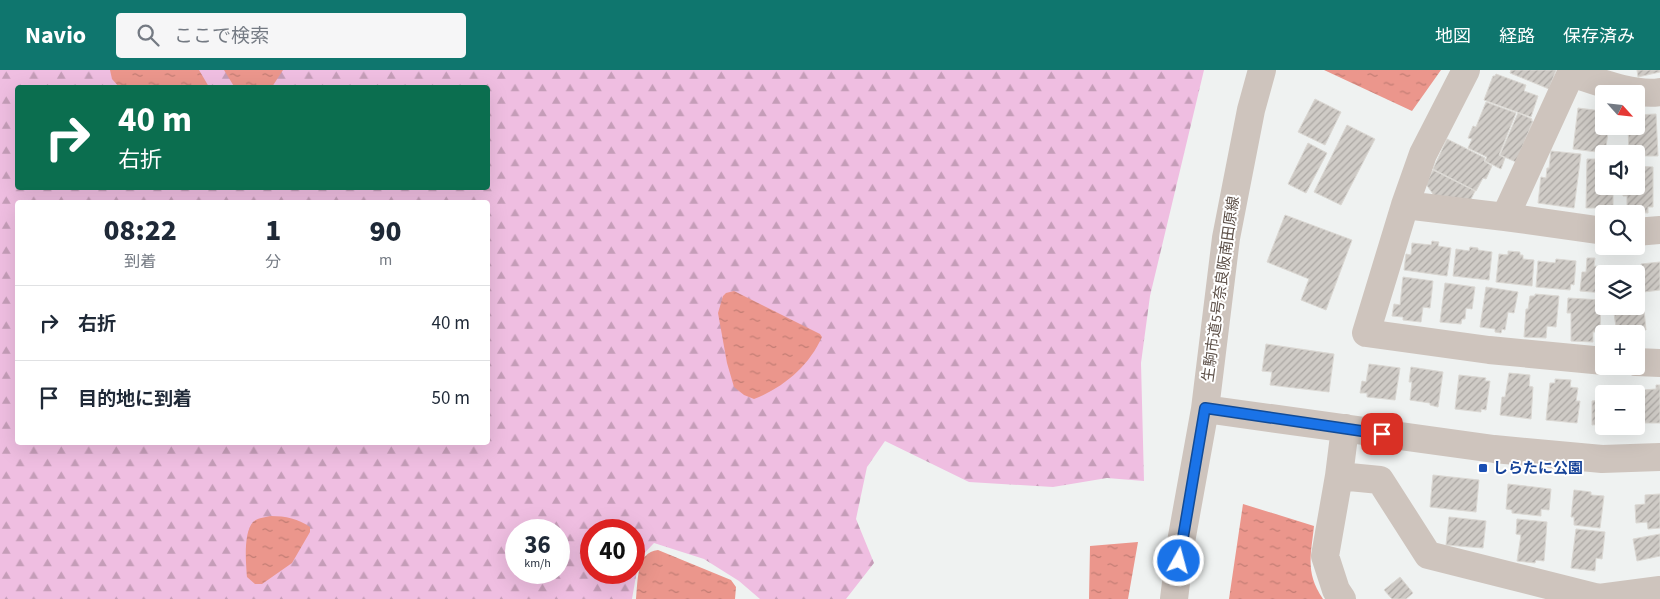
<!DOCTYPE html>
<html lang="ja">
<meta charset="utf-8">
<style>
body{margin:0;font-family:"Source Sans 3","Noto Sans JP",sans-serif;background:#f6f6f7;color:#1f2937;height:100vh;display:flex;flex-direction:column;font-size:19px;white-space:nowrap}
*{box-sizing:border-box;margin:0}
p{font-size:16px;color:#747a83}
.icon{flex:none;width:28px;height:28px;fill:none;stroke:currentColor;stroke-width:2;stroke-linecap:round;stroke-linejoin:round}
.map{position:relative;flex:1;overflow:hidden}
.sheet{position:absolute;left:15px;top:130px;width:475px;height:245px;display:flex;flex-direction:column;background:#fff;border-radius:5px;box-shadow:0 5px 20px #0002}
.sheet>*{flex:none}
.hud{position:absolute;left:15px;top:15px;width:475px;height:105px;border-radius:5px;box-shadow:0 5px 20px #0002;background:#0b6e4f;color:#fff;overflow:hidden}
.needle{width:32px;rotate:117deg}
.controls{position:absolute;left:1595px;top:15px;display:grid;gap:10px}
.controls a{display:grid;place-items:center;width:50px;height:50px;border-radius:5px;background:#fff;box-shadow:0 5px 20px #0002;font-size:25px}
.speed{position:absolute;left:505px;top:449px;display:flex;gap:10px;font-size:25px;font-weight:700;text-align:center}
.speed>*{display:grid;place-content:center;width:65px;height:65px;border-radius:50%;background:#fff;box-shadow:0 5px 20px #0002;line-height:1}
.speed small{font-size:12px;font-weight:400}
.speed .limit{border:8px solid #d22;background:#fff;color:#111}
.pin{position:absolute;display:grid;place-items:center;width:42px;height:42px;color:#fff;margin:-21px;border-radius:10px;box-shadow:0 2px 8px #0006}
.me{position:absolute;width:55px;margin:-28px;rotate:7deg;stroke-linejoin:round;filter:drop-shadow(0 0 4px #0008)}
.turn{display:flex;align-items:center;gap:18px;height:105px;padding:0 20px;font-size:22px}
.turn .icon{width:65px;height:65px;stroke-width:2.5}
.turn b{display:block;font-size:35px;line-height:42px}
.eta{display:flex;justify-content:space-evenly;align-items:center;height:85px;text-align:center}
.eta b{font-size:30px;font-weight:800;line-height:35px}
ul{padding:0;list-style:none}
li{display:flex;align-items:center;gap:15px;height:75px;padding:0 20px;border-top:1px solid #e0e1e3}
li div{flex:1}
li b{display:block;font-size:19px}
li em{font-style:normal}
header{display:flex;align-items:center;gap:30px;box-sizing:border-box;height:70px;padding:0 25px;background:#0f766e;color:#fff}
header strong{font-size:24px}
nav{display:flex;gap:28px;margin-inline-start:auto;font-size:18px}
.search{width:350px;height:45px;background:#f6f6f7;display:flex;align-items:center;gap:12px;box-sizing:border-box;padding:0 18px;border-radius:5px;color:#747a83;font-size:19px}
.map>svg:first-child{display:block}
</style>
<header>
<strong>Navio</strong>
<div class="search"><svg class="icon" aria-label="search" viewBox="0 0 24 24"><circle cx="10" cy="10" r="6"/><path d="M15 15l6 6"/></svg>ここで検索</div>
<nav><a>地図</a><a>経路</a><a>保存済み</a></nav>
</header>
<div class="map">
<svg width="1660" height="529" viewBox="0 0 1660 529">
<defs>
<pattern id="forest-firs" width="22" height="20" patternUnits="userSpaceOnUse" patternTransform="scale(1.25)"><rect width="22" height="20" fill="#efbee1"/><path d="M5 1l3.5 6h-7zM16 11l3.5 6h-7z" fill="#c59db8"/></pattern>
<pattern id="water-ripples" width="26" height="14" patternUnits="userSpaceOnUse" patternTransform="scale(1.25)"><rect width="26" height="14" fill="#eb968c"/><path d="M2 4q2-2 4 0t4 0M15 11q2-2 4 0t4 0" fill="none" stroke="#c27d74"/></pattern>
<pattern id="building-hatch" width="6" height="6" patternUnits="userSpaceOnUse" patternTransform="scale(1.25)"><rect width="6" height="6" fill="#cfcbc6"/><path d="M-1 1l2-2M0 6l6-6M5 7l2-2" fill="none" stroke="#aba7a3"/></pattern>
</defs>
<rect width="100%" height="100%" fill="#eff2f1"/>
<!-- forest -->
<path fill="url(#forest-firs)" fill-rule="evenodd" d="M0 0H1204L1150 226 1141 293 1144 411 1107 408 1053 417 969 412 885 371 867 397 856 449 874 493 846 529H760L739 511 704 489 654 473 639 489 632 529H0ZM18 18H488V118H18ZM18 132H488V372H18ZM516 460H559V502H516ZM591 460H634V502H591Z"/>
<!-- water -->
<path fill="url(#water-ripples)" d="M110 0H199L209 17H119L112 9Z
M224 0H283L272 17 235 18Z
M1324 0H1441L1412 41Z
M734 221 820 264 822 267C809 296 783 318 754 329L744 325 734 317 727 293 718 243 723 226 726 223Z
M1243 434 1314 456C1311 485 1305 503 1323 529H1229Z
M271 446C285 446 299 449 310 457V462L292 493 262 514H255L247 507C246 494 243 463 253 452 257 448 266 447 271 446Z
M1138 472 1128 529H1089L1090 476Z
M658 480 731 510 736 517 735 529H636C638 512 636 482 658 480Z"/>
<!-- building -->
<path fill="url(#building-hatch)" stroke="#dbd8d3" d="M1511 0H1556L1549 19 1510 3Z
M1637 0H1660V2L1638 7Z
M1496 4 1526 15 1524 21 1538 26 1531 47 1484 30 1493 6H1495Z
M1315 29 1341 42 1325 75 1298 62Z
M1486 32 1516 43 1499 85 1505 88 1501 99 1485 91 1487 87 1468 78 1472 69 1468 68 1473 56 1476 57Z
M1578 38 1602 41 1600 51H1604V56H1609L1605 83 1573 79Z
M1518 43 1532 49 1531 51H1533L1516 92 1500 85Z
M1656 44 1658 86H1642V84H1629L1628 56H1636V45Z
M1347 55 1375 69 1341 135 1314 122Z
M1447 69 1485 88 1484 91 1492 96 1486 109 1483 108 1476 121 1433 99Z
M1308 73 1327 83 1306 123 1288 114Z
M1551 81 1581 84 1574 138 1538 133 1541 107 1546 108 1547 98H1549Z
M1587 89H1601V92H1604V116H1613V138H1586Z
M1636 96 1653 97V137H1648V143L1627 142V126H1623V116H1636Z
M1433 100 1475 121 1470 131 1435 127 1426 114Z
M1285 145 1352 170 1326 240 1301 230 1309 209 1267 192Z
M1432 171 1439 172 1438 176 1451 178 1447 206 1404 200 1406 184 1411 185 1412 173 1431 175Z
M1470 177 1478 178V180L1492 182 1489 210 1453 206 1456 179 1469 181Z
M1508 181 1520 182V185H1523V189L1534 190 1532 216 1496 212 1499 184 1508 185Z
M1587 188H1595L1594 196 1612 198V201L1622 202 1621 204H1604V223L1580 221 1582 202H1586Z
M1556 189 1576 191 1574 215 1571 214 1570 220 1536 217 1538 191 1555 193Z
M1660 192V220L1636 223V204H1631L1630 199 1642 197 1641 194Z
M1403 207 1433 211 1430 238 1423 237 1421 252 1403 250V247L1392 246 1394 234 1400 235Z
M1445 213 1475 217 1472 239 1466 238 1465 249H1462L1461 254 1440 252Z
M1486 217 1518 222 1514 243 1508 242 1505 260 1502 259 1501 263 1495 262V259L1480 257Z
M1535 224 1559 226 1556 257 1547 256 1546 268 1524 267 1526 239H1528L1530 226H1535Z
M1568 228 1601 230 1600 262H1593V272L1571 271V243H1567Z
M1636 230H1640L1642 241 1644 240 1646 260H1639L1641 273 1636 274V264H1617L1613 236H1636Z
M1266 274 1334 284 1329 322 1270 315 1272 302 1262 301Z
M1369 294 1400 298 1395 330 1367 327V323H1360L1362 311 1366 312Z
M1411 297 1443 302 1438 337 1430 335V333L1410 330 1412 312H1409Z
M1509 303 1530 305 1529 316 1533 317 1531 349 1500 345 1502 327H1505Z
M1459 305 1486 308 1485 311H1490L1486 340 1481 339V342L1455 339Z
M1555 309 1571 310 1570 317 1578 318 1576 331H1580L1577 353 1546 350 1550 313H1555Z
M1656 315H1660V353H1641V350H1637L1636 337H1643V320L1656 319Z
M1626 320V324H1604V354L1592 355V331L1600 330V321Z
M1433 405 1479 410 1476 442 1430 437Z
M1508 414 1551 419 1549 440 1541 439V446L1512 443V440L1506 439Z
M1574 420 1591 422V425L1604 426 1600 458 1574 455V447H1571Z
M1660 424V458L1648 459 1647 452 1636 453 1635 435 1645 434V425Z
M1449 447 1486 451 1483 478 1446 475Z
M1517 449 1547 452 1544 491 1536 490 1535 493 1517 491 1521 465 1516 464Z
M1576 459 1605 462 1602 489 1596 488 1595 501 1571 498Z
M1660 464V486L1637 491 1633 469Z
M1400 507 1413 523 1406 529H1392L1384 520Z"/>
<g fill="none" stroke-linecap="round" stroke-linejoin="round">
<!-- minor -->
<path stroke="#cec4bd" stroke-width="28" d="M1466 0 1423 84 1405 135 1366 263 1489 280 1604 291
M1405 135 1505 147 1604 161
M1505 147 1571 3C1596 11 1634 26 1660 22
M1636 162 1660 160
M1636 292 1660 293
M1205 339 1494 379 1602 389 1660 387
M1339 406 1345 358
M1174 529 1181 472 1205 339 1226 168 1251 40 1262 0
M1342 529 1336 520 1325 486 1339 406 1380 410 1428 485 1599 528 1660 520"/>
</g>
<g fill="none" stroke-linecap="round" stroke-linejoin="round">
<!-- route casing -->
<g stroke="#114b97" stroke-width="12">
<path id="route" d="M1179 491 1205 338 1382 364"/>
</g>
<!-- route -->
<use href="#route" stroke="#1a73e8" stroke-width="9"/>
</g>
<!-- markers -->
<rect fill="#1a4fb4" stroke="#fff" stroke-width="2" x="1478" y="393" width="10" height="10" rx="2.5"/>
<g text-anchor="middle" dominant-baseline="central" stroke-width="4" stroke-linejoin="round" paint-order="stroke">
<!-- street labels -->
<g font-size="15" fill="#5c4f47" stroke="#fff">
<text transform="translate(1221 219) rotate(-82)">生駒市道5号奈良阪南田原線</text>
</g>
<!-- transit labels -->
<g font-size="15" font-weight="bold" fill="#164399" stroke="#fff" text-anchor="start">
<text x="1493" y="398">しらたに公園</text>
</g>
</g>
</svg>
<div class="controls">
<a><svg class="needle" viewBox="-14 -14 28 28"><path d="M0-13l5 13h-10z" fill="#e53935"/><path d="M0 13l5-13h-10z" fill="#747a83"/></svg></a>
<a><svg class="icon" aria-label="sound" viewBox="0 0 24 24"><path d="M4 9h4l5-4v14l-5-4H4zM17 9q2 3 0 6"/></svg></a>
<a><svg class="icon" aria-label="search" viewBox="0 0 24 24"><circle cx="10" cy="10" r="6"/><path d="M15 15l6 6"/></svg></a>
<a><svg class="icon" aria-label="layers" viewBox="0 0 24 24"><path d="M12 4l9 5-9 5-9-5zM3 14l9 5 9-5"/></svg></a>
<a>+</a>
<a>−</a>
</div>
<div class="speed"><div>36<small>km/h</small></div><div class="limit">40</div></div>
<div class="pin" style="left:1382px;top:364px;background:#d93025"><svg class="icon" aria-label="arrive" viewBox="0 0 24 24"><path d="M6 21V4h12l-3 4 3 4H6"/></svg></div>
<svg class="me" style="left:1179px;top:491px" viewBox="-20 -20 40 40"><circle r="17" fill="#1a73e8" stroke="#fff" stroke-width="3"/><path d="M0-11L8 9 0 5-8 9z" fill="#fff"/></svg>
<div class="hud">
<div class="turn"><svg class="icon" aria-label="right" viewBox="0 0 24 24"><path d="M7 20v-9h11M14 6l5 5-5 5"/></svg><div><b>40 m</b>右折</div></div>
</div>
<section class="sheet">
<div class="eta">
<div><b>08:22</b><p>到着</p></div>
<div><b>1</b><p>分</p></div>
<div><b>90</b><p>m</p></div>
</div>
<ul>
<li><svg class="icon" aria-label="right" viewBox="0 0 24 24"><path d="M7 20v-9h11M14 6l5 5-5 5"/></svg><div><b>右折</b></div><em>40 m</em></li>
<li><svg class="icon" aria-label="arrive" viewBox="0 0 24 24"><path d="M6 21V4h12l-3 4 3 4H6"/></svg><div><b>目的地に到着</b></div><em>50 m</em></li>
</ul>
</section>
</div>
